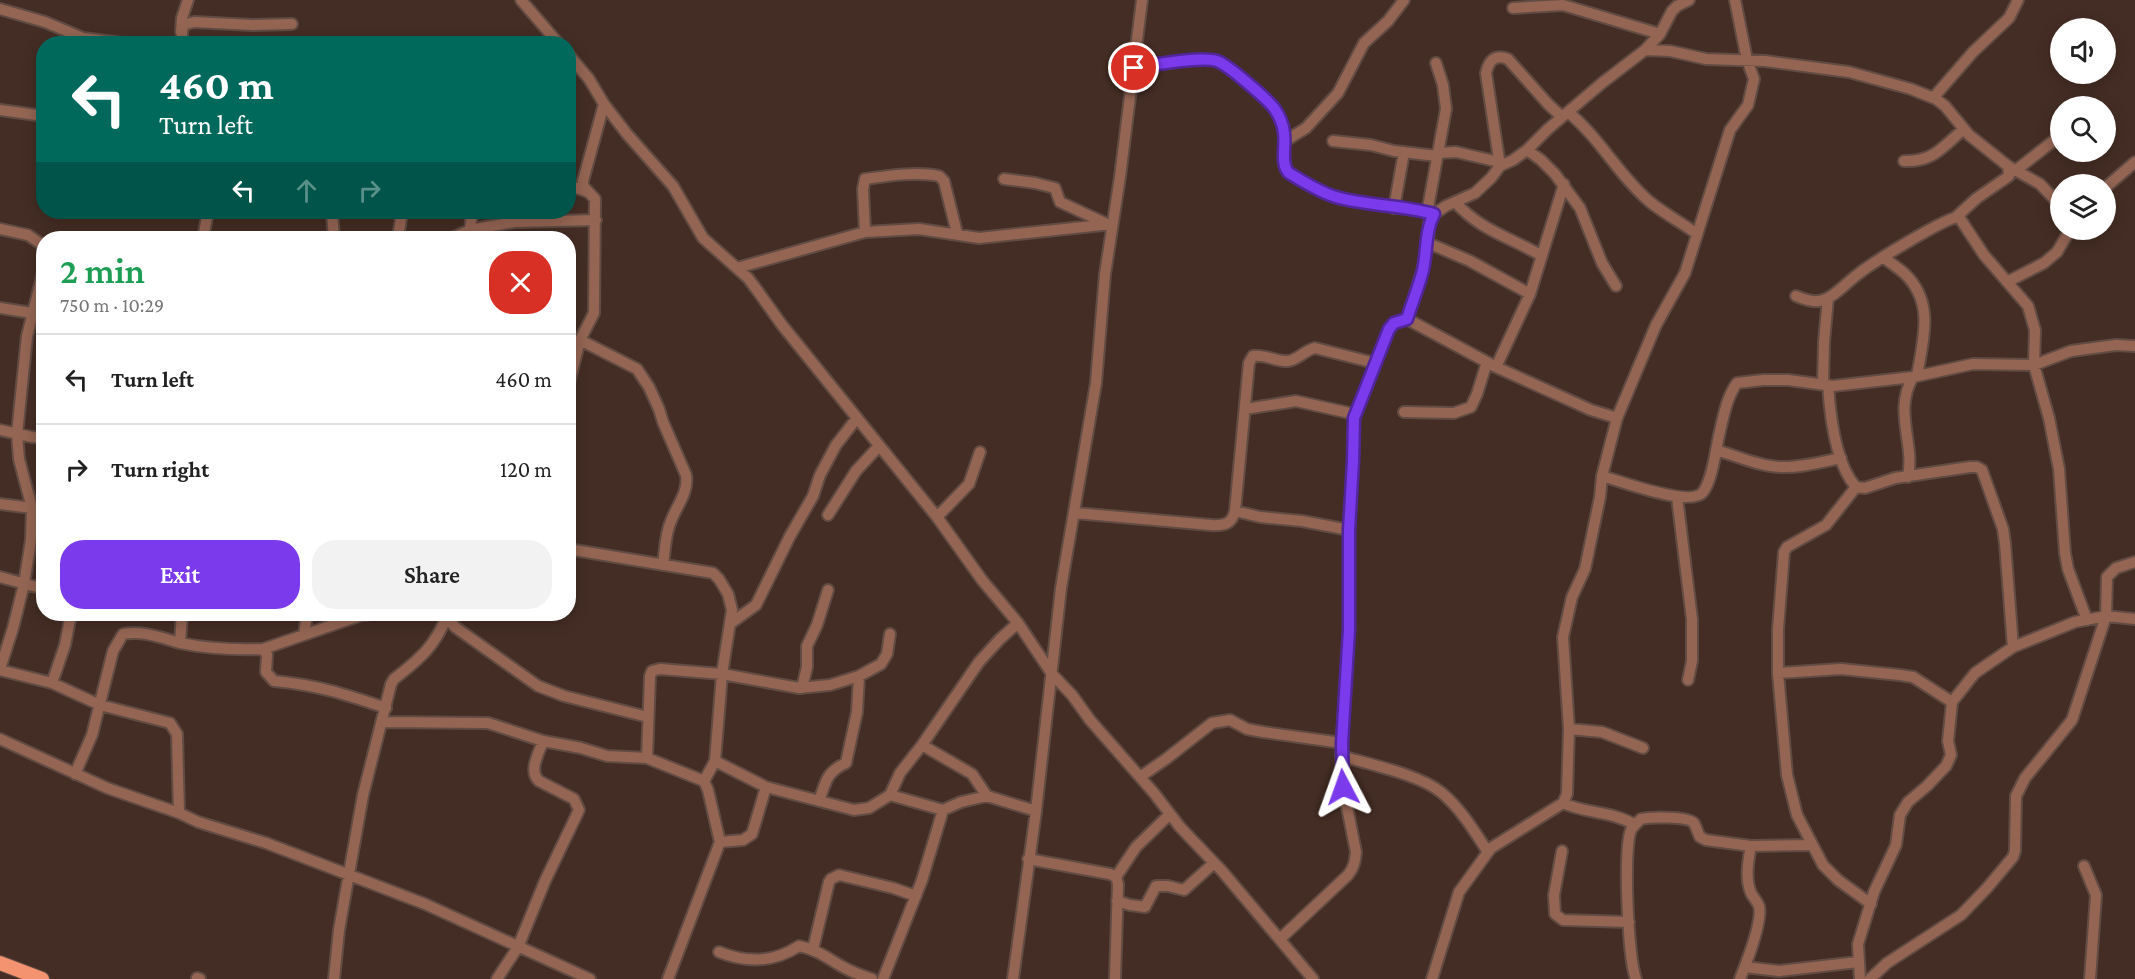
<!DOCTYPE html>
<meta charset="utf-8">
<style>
body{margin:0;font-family:"Crimson Pro",serif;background:#f2f2f2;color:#222;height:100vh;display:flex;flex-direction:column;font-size:22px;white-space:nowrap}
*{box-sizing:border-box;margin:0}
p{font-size:20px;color:#767676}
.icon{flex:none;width:33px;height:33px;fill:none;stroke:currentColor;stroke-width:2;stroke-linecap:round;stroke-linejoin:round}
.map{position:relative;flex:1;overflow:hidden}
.details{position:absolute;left:36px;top:231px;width:540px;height:390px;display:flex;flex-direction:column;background:#fff;border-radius:24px;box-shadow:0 3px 15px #0003}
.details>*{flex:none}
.guide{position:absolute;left:36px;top:36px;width:540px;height:183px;border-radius:24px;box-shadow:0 3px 15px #0003;background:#00695c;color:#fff;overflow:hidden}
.controls{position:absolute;left:2050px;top:18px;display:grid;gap:12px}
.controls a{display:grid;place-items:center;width:66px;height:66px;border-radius:50%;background:#fff;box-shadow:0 3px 15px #0003;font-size:30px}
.pin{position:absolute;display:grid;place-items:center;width:51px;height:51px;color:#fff;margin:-26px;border:3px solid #fff;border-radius:50%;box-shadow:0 2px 6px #0007}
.me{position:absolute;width:66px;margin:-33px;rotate:356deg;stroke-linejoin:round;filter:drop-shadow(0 0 4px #0008)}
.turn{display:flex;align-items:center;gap:21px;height:126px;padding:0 24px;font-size:27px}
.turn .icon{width:78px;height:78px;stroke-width:2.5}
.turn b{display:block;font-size:42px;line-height:51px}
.lanes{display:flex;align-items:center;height:57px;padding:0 24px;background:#0003;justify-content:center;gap:30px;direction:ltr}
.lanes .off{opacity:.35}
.round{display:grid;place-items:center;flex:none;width:63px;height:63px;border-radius:24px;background:#f2f2f2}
.head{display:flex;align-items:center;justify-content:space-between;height:102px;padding:0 24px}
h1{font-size:36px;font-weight:600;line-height:45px;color:#1e9e55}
.primary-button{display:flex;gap:12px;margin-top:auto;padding:12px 24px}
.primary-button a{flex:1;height:69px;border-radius:24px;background:#7c3aed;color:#fff;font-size:24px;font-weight:600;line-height:69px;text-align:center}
.primary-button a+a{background:#f2f2f2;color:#222}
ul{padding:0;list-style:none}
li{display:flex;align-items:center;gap:18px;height:90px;padding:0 24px;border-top:2px solid #e0e0e0}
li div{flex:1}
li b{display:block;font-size:22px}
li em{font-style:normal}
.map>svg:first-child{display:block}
</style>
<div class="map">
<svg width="2135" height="979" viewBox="0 0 2135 979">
<rect width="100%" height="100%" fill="#442d24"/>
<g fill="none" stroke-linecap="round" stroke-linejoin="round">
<!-- minor casing -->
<g stroke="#614b43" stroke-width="14">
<path id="minor" d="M521 0 559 44
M1513 8 1563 5 1660 34
M0 9 45 22 83 38 129 44
M181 32 182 18 188 0
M181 44 183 25 194 22 252 25 292 24
M1645 50 1670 51 1706 59 1765 61 1849 72 1911 89 1936 99 1945 106 1969 135 2008 166 2040 184 2061 206
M568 54 589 79 604 104 627 134 673 186 703 238 748 278 757 290 782 325 937 517 982 580 1018 623 1052 674 1072 695 1090 720 1154 793 1180 827 1222 871 1313 979
M1134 68C1153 65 1200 56 1217 61 1227 64 1267 99 1274 108 1279 115 1283 124 1284 133 1286 145 1280 164 1289 173 1304 182 1319 192 1336 197 1368 206 1402 205 1434 214
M1933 98 1973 52 2009 18 2018 0
M0 110 44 116
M1568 112C1600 138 1619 176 1650 202 1665 214 1682 223 1697 234
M1285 141 1306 128 1338 93 1364 43 1388 21 1404 0
M1333 141 1371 145 1394 151 1437 156
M1527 150 1541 160 1555 174 1580 208 1602 263 1616 286
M1437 153 1456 152 1499 162
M1904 161C1934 162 1942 147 1964 129
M1500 166 1486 73C1489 60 1495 54 1508 59L1548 104 1562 117
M2015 171 2061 135
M1004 179 1035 183 1055 188 1060 202 1105 223
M568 185 588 192
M2106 187 2135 162
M1455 202C1481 231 1510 237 1542 256
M1394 208 1404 152
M332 212 334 238
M1427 213 1446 109 1443 85 1436 63
M1956 217 1977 198 2009 176 2008 166
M0 229 28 235 44 246
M470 230 514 222 596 220
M865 232 863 189 865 179C886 176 918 171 939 176L944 181 957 233
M203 238 208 212
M398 238 402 212
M452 238 470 230 472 212
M1428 243 1470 261 1530 294
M1883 257C1890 263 1899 268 1905 274 1935 303 1923 340 1917 376
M737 268 865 232 919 229 979 238 1112 224
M2007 282 2044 263 2057 252 2070 230
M1796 296C1803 299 1812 302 1819 301 1833 299 1846 283 1857 275 1870 264 1946 217 1959 217L1984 255 2028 306 2035 330 2034 365 2049 418 2059 469 2065 553 2068 569 2087 620
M0 308 32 313 44 318
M1407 319 1496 367 1591 410 1617 418
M580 340 637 369 649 387 659 409 663 422 686 475C689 492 677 505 671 521 665 534 665 551 663 565
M1496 367 1530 294 1564 184
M1823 384 1824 342 1828 298
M1828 385C1830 415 1835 464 1856 487L1865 488 1895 478 1970 467H1977L1982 470 2003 529 2005 543 2013 647
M568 387 580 340 594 313 595 199 583 186V181L604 104
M1245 409 1296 401 1354 414
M1404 412 1454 413 1471 407 1477 394 1487 362
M0 430 32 437 44 438
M1716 450C1737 456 1758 466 1780 467 1800 468 1822 462 1841 458
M1602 476C1620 481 1691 508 1703 492 1713 479 1716 447 1720 431 1724 414 1727 397 1737 383L1763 380H1788L1833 386 1913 377
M1908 477C1915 443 1893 411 1913 377L1973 364 2034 365 2071 351 2116 345 2135 346
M1856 487 1826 525 1787 547 1784 552 1778 629V673L1787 775 1797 815 1823 865 1838 880 1871 904
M1677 497 1692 619V661L1688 680
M0 504 32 508
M1235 511 1260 517 1302 521 1349 530
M1075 513 1211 525C1224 526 1232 524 1235 511L1249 363 1253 356C1265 354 1276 362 1288 361 1298 360 1305 350 1315 348L1375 363
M828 515 856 471 879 446
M937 517 969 484 980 452
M568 549 713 573 719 579 728 594 732 610 722 674 715 761 704 781
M0 577 44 589
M182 614 180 643C209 649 234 650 263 649L267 655 266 672 274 681C317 685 345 694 386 708
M448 614 449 620 455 627 538 686 564 696 648 717
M731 623 756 605 790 536 813 496 820 475 836 445 857 418
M304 635 307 614
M263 649 362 615 372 614
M0 669 13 628 24 584 31 540 32 508 19 459 17 434 27 336 44 269
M0 670 52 683 100 705 170 723 177 734 179 813
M1778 673 1841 669 1900 675 1913 677 1952 702
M52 683 65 645 71 614
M802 688 807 667V646L817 625 828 590
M383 722 488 723 543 741 581 748 607 756 647 758 704 781 708 790 720 842 668 979
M1569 729 1602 732 1643 748
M0 739 107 788 179 813 198 822 266 843 425 904 590 979
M922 745 972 774 987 796
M1341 756C1369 764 1421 775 1442 793 1461 809 1474 831 1488 852
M647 758 650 676 652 671 660 669 722 674 799 688 830 685 859 676 881 664 887 654 890 634
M715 761 766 787 854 810 869 808 890 795 900 773 922 745 979 662 1000 639 1018 623
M75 774 92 735 113 651 123 634C142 630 162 638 180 643
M1140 777 1166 759 1212 723 1230 720 1247 729 1263 732 1342 743
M890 795 943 810
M819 801C826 782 826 772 846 763L857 712 859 676
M1563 803C1586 814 1613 811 1635 825
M720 842 743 840 752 834 766 787
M1562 851 1554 895 1555 914 1563 920 1629 922
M1028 859 1110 874 1116 877 1118 884 1115 979
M2084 866 2096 895 2090 979
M1116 877 1136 847 1170 814
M1117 901 1130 905 1145 907 1156 886H1168L1184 890 1214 863
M1280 939 1348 875C1354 868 1355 861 1356 852L1343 787 1341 756 1349 630V530L1353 462 1354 418 1389 329 1394 323 1407 319 1422 272 1428 243 1429 224 1434 214 1446 206 1475 193 1491 178 1500 166 1513 160 1527 150 1548 129 1602 83 1645 50 1660 34 1672 11 1677 6 1689 0
M813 949 829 882 831 879 839 875 893 888 916 896
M719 952C747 963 773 963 799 946 819 950 828 959 845 968 854 973 863 976 872 979
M1745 967 1779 971 1858 962
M197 978 200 979
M334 979 339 930 363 795 391 684 394 679C421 658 435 646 448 614
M497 979 518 947 545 881 579 810 574 799 539 781C528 771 539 753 543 741
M883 979 922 880 943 810 961 802 987 796 1036 811
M1013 979 1036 811 1061 588 1096 383 1105 274 1120 177 1142 0
M1432 979 1459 892 1488 852 1491 848 1563 803 1567 794 1569 729 1563 637 1572 597 1585 569 1600 497 1602 476 1617 418 1656 325 1685 273 1730 130 1748 105 1754 79 1747 60 1735 0
M1636 979C1628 959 1623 849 1631 830 1633 826 1637 823 1641 819 1650 817 1688 816 1694 823 1696 827 1698 833 1700 837L1706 840 1751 846 1811 845
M1740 979C1746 964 1763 921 1759 906 1757 901 1753 897 1751 893 1745 879 1748 861 1751 846
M1860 979 1858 944 1874 892 1896 845 1900 815 1908 802 1927 786 1946 766 1951 755 1948 741 1952 702 1975 673 2013 647 2075 622 2106 616 2135 619
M1870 979 1887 963 1961 915 1987 888 2013 857 2015 851 2016 796 2025 778 2072 720 2106 616 2107 577 2116 568 2135 562"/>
</g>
<!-- major casing -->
<g stroke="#614b43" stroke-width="16">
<path id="major" d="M0 963 42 979"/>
</g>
<!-- minor -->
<use href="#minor" stroke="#946553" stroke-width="10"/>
<!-- major -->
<use href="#major" stroke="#f4936f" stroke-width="14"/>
</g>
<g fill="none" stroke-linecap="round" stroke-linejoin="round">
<!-- route casing -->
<g stroke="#51269a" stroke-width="15">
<path id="route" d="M1134 68C1153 65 1200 56 1217 61 1227 64 1267 99 1274 108 1279 115 1283 124 1284 133 1286 145 1280 164 1289 173 1304 182 1319 192 1336 197 1368 206 1402 205 1434 214 1425 231 1427 252 1423 270 1419 286 1412 303 1407 319L1394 323 1389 329 1354 418 1353 462 1349 530V630L1342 743 1343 787"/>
</g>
<!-- route -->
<use href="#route" stroke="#7c3aed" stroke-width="10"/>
</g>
</svg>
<div class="controls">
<a><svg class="icon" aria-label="sound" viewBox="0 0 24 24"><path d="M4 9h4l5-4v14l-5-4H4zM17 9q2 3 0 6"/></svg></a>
<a><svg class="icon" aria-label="search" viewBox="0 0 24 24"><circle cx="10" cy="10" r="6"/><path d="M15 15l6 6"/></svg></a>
<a><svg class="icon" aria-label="layers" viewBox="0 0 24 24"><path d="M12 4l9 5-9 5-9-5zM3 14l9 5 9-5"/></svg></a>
</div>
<div class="pin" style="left:1134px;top:68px;background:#d93025"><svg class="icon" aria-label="arrive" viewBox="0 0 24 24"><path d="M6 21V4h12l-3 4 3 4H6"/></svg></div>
<svg class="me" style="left:1343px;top:787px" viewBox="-20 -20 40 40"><path d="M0-17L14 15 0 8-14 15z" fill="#7c3aed" stroke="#fff" stroke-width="4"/></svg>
<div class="guide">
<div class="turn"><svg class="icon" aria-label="left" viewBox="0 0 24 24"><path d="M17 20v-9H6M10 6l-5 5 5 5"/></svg><div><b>460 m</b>Turn left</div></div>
<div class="lanes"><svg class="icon" aria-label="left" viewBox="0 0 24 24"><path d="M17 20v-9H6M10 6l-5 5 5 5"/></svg><svg class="icon off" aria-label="ahead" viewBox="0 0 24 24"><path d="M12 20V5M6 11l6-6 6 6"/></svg><svg class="icon off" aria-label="right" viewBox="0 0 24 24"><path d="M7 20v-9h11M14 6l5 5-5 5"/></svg></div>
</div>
<section class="details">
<div class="head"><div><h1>2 min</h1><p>750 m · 10:29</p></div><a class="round" style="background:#d93025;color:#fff"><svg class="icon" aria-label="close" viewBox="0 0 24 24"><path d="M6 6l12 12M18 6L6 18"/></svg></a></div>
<ul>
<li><svg class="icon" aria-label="left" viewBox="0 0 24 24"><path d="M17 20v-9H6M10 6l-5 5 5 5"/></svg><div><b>Turn left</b></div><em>460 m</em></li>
<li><svg class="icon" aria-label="right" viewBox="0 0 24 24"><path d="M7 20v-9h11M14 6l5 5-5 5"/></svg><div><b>Turn right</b></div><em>120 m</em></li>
</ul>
<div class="primary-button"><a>Exit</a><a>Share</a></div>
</section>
</div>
